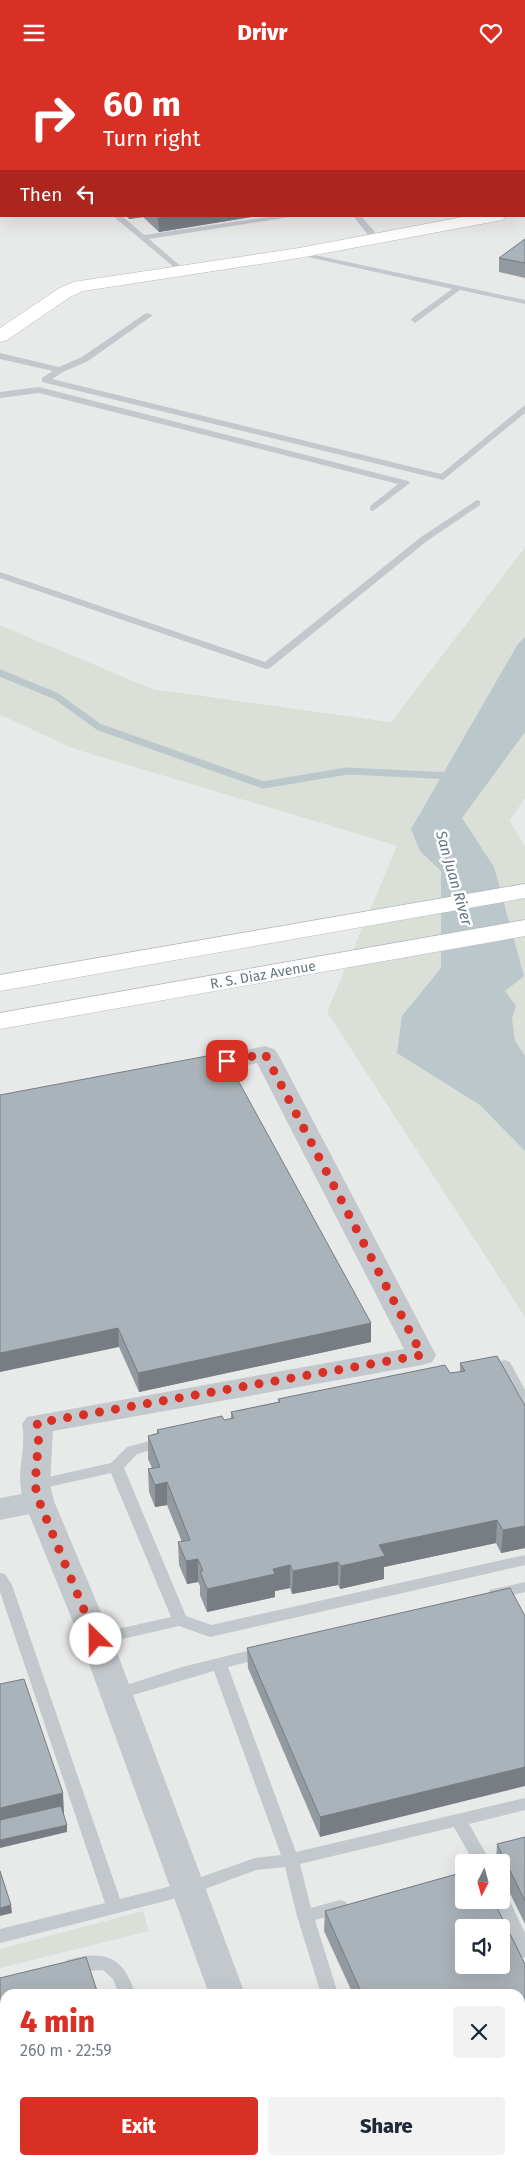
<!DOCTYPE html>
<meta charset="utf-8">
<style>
body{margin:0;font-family:"Fira Sans",sans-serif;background:#f2f2f3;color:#1f2937;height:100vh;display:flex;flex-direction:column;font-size:19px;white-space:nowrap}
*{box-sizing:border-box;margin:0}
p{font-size:16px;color:#747a83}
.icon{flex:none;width:28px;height:28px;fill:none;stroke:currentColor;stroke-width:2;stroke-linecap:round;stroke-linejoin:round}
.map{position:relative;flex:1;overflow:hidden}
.side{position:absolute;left:0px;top:1924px;width:525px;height:176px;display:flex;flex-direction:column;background:#fff;border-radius:15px 15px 0 0;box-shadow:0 5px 20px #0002}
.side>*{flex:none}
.hud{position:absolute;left:0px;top:0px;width:525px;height:152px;box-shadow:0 5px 20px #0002;background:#d93025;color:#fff;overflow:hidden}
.needle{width:32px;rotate:186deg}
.fabs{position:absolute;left:455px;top:1789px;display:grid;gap:10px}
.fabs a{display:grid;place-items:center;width:55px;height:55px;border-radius:5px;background:#fff;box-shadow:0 5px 20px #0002;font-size:25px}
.pin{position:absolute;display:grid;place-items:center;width:42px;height:42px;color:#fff;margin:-21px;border-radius:10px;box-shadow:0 2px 8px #0006}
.me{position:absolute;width:55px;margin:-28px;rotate:337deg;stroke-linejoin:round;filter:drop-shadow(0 0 4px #0008)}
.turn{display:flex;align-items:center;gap:18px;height:105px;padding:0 20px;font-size:22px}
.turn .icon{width:65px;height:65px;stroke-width:2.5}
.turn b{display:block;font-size:35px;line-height:42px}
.then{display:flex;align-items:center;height:48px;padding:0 20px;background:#0003;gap:10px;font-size:19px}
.round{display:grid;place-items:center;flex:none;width:52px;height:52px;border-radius:5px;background:#f2f2f3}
.summary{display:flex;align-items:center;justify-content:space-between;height:85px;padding:0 20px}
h1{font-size:30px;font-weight:800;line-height:38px;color:#d93025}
.button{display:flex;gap:10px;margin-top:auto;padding:10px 20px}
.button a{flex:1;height:58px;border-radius:5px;background:#d93025;color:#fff;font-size:20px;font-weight:800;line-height:58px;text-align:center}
.button a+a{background:#f2f2f3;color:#1f2937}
header{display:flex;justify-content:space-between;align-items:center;height:65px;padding:0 20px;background:#d93025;color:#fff;font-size:22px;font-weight:800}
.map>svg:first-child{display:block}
</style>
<header><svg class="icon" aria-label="menu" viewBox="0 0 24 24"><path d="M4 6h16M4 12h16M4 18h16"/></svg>Drivr<svg class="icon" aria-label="heart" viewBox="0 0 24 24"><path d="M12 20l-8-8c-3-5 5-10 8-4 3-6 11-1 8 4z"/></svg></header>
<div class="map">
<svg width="525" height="2099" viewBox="0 0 525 2099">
<rect width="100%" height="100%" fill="#fafaf8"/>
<!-- built -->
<path fill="#e8e9e9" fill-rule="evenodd" d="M0 0H525V482L391 657 153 624 0 560ZM1 1H524V151H1Z
M0 650 74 684 397 781 510 756 525 733V2099H0ZM464 1798H501V1835H464ZM464 1862H501V1900H464ZM5 1929H520V2095H5Z"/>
<!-- green -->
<path fill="#dadfd7" d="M525 482V733L510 756 525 782V1252L327 947 397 781 74 684 0 650V560L153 624 391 657Z
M143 1846 149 1866 0 1903V1884Z"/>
<!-- water -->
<path fill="#bbc7cb" d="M525 572V667L462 753 494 802 524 911 505 926 516 941 512 953 515 976 525 991V1086L480 1040 397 988 402 951 441 903V806L420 786 411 764 518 579Z"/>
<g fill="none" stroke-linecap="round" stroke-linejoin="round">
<!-- stream -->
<path stroke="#bbc7cb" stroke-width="7" d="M0 608 56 631 99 662 263 720 347 706 451 711"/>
<!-- secondary casing -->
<g stroke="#b3babf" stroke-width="1">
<path id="secondary" d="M468 151H505L503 155 497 156 299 193 83 226 70 232 7 275 0 277V263L58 224 73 217 299 183Z
M525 819V833L0 926V910Z
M525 855V871L0 964V948Z"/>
</g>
<!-- lane -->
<path fill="#c3c8cc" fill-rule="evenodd" d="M456 0H465L466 1H457Z
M524 114H525V118H524Z
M113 151H122L144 170 275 151H297L149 174 184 204 185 206 181 208Z
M353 151H361L379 172V176H373Z
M296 186 525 235V239L460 225 415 258 411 255 412 253 452 224 299 190 295 188Z
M146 248 153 250 88 296 63 307 52 314 441 409 525 340V348L443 415 42 317V313L53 306 0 294V288L59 302 82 292Z
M39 322 408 416 410 418 373 446 370 445V441L398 419 39 328 0 333V327Z
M477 435 480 436V440L427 476 270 603 266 604 0 513V507L265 597 421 472Z
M505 1295 510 1297 525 1325V1344L520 1342 501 1305 487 1309 482 1307 480 1304 482 1301Z
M165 1372 170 1374 172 1377 170 1380 137 1389 124 1403 186 1551 211 1560 525 1490V1500L210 1572 179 1561 96 1580 91 1578 88 1574 91 1570 171 1552 111 1408 35 1425 30 1424 28 1420 30 1416 35 1415 111 1398 127 1382Z
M0 1508 5 1509 12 1520 120 1834 187 1817 255 1793 281 1790 214 1606 116 1635 111 1633 108 1629 111 1625 182 1602 263 1582 268 1584 271 1588 268 1592 228 1602 296 1787 525 1733V1745L469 1759 491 1798H474L454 1762 300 1799 311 1843 340 1835 346 1837 348 1842 346 1847 315 1855 338 1929H321L297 1851 285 1802 256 1805 189 1830 0 1878V1864L105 1838 0 1527Z
M525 1517V1527L495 1534 490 1533 488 1529 490 1525Z
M501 1828 507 1830 525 1868V1893L519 1891 493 1835H501Z
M84 1891C116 1888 125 1901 136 1929H119L113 1914 103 1905 73 1907 67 1905 65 1900 67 1895Z
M5 2076V2092L0 2093V2077Z
M138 2095H156L157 2099H139Z
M378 2095H396L397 2099H379Z"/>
<!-- street -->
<path fill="#c3c8cc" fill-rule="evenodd" d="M265 981 274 984 278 989 436 1290 432 1297 422 1300 53 1366 50 1420 54 1436 112 1574 245 1929H209L80 1574 29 1449 0 1455V1433L22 1429C16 1406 27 1382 22 1359L27 1352 404 1284 257 998 193 1011 184 1008 180 1003 184 998Z
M271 2095H309L310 2099H272Z"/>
<!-- secondary -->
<use href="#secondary" fill="#fff" fill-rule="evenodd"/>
</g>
<!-- wall -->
<path fill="#929a9f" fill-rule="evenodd" d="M320 0H433L434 1H320Z
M126 151H258L159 167 143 152 129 154Z
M525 174V213L499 207V193Z
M0 1030 371 1277 139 1327 119 1282Z
M460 1298 525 1341V1483L501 1488 496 1478 384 1502V1514L340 1524 338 1520 292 1529 290 1523 275 1526V1532L207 1547 200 1530V1521L198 1517 187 1519 179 1500 178 1477H182L167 1440 155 1442 149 1427 148 1404 152 1403 148 1394V1371L157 1369V1365L231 1354V1347L278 1337V1334L460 1307Z
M525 1551 320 1772 248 1603 247 1583Z
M525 1772V1859L501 1810V1798H496L497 1779Z
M464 1807V1835H493L525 1899V2081L520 2083V1929H353L324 1866 325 1846ZM464 1862H501V1900H464Z
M428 2095H480L467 2099H430Z"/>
<!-- shaded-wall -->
<path fill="#777d82" d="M525 81V102H524V89Z
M129 151H143V152L129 154Z
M169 151H258L159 167 158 153Z
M371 1258V1277L139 1327 138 1308Z
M118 1263 119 1282 0 1307V1288Z
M167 1417V1440L155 1442V1420Z
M497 1455 496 1478 384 1502V1514L340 1524 341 1501 379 1480Z
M525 1461V1483L501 1488 503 1465Z
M198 1494V1517L187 1519 186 1496Z
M338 1497V1520L292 1529 293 1506Z
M290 1500V1523L275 1526V1532L207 1547V1524L273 1504Z
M525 1702V1721L320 1772V1752Z
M63 1728 64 1748 0 1763V1743Z
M67 1760V1767L0 1783V1775Z
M11 1840 12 1848 0 1851V1843Z
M5 2043V2063L0 2064V2044Z
M525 2062V2081L520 2083V2063Z
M435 2095H480L467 2099H435Z"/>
<!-- building -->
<path fill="#aab3b9" stroke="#777d82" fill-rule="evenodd" d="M328 0H433L434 1H329Z
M524 15 525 16V81H524H525V89H524Z
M157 151H169L158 153Z
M525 174V198L499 193Z
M223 988 371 1258 138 1308 118 1263 0 1288V1030Z
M497 1291 525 1341V1461L503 1465 497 1455 379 1480 385 1491 341 1501 338 1497 293 1506 290 1500 273 1504 275 1509 207 1524 200 1506H203L198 1494 186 1496 178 1477 190 1475 167 1417 155 1420 148 1404 160 1402 148 1371 159 1368 157 1365 222 1351 224 1355 234 1353 231 1347 280 1337 278 1334 445 1300 450 1308 465 1306 460 1298Z
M510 1523 525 1551V1702L320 1752 247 1583Z
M24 1614 63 1728 0 1743V1619Z
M61 1741 67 1760 0 1775V1755Z
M525 1772V1836L497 1779Z
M0 1806 11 1840 0 1843Z
M464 1807V1835H493L525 1899V2062L520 2063V1929H362L325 1846ZM464 1862H501V1900H464Z
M86 1892 98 1929H5V2043L0 2044V1913Z
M42 2095H105L107 2099H27Z"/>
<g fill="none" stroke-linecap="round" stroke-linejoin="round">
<!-- route -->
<path stroke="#d93025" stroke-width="9" stroke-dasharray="0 16.2" d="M96 1574 39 1436 35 1420 39 1368 37 1358 422 1290 265 989 227 996"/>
</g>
<g text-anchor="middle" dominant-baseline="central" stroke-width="5" stroke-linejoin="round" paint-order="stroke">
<!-- street labels -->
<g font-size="14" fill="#657683" stroke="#fff">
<text transform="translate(263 910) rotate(-10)">R. S. Diaz Avenue</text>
</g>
<!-- water labels -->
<g font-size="15" font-style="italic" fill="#60757c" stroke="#fff">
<text transform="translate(454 813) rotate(74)">San Juan River</text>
</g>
</g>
</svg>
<div class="fabs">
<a><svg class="needle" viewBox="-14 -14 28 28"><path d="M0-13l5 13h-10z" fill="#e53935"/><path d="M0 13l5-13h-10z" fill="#747a83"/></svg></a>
<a><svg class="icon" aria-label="sound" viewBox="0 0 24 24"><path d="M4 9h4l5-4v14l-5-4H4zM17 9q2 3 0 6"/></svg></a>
</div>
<div class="pin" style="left:227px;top:996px;background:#d93025"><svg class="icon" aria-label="arrive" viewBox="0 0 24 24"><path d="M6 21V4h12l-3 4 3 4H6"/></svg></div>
<svg class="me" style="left:96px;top:1574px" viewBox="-20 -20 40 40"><circle r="19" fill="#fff"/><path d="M0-13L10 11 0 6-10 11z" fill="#d93025"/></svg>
<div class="hud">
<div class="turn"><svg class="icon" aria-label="right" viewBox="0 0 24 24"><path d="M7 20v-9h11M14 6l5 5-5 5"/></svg><div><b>60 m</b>Turn right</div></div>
<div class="then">Then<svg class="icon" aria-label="left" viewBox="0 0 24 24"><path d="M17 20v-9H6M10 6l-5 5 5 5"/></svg></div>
</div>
<section class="side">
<div class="summary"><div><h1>4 min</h1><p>260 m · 22:59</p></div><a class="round"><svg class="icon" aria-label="close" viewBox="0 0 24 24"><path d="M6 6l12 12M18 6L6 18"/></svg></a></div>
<div class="button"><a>Exit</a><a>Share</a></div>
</section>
</div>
